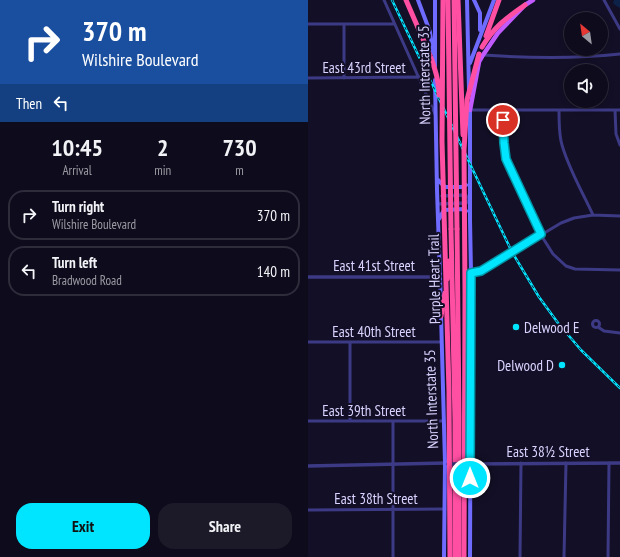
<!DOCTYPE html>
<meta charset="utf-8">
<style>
body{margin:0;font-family:"PT Sans Narrow",sans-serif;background:#1c1929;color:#f1f3f6;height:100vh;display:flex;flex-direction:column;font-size:15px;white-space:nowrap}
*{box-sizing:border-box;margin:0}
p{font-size:13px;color:#9b9ba3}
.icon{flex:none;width:22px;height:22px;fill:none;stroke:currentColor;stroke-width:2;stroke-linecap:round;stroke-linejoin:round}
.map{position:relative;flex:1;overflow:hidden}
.sheet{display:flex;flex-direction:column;background:#0e0b1c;width:308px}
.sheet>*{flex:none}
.hud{background:#1a4fa0;color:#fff;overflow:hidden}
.needle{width:26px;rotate:331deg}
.fabs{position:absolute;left:256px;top:12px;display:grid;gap:8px}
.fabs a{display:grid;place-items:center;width:44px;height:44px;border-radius:50%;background:#0e0b1c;box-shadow:0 2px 6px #0003,0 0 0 1px #2e2b3b;font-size:20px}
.pin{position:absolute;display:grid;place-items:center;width:34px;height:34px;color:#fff;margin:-17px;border:2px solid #fff;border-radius:50%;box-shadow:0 1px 4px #0007}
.me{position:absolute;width:44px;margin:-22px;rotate:0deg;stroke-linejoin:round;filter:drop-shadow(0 0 3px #0008)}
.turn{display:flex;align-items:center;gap:14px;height:84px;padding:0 16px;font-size:18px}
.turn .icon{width:52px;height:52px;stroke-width:2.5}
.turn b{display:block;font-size:28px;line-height:34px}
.then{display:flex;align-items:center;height:38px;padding:0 16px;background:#0003;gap:8px;font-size:15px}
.eta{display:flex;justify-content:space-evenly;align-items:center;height:68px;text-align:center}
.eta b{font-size:24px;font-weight:600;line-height:28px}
.action{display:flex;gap:8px;margin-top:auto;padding:8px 16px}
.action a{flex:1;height:46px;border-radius:16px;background:#00e5ff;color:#111;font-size:16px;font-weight:600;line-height:46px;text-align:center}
.action a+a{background:#1c1929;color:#f1f3f6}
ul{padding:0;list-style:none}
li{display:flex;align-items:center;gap:12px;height:50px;margin:0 8px 6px;padding:0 8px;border:2px solid #2e2b3b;border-radius:16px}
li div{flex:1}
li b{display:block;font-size:15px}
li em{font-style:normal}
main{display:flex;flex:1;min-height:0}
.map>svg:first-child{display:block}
</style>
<main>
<section class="sheet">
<div class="hud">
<div class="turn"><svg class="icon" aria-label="right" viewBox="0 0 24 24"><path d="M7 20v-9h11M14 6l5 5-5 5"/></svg><div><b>370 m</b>Wilshire Boulevard</div></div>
<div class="then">Then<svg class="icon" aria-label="left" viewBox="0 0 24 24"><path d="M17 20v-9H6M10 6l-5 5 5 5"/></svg></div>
</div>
<div class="eta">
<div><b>10:45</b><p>Arrival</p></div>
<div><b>2</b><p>min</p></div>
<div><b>730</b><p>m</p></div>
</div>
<ul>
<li><svg class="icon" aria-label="right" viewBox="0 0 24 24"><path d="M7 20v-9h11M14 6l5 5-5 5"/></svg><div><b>Turn right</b><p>Wilshire Boulevard</p></div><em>370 m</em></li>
<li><svg class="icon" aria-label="left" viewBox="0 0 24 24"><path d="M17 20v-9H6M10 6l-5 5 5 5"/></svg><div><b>Turn left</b><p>Bradwood Road</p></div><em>140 m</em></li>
</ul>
<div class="action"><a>Exit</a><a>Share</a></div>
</section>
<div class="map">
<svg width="312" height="557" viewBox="0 0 312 557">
<rect width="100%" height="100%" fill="#130f26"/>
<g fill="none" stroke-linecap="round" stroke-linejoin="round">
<!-- river -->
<path stroke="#0c2248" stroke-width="7" d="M309 2 312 4"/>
<!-- minor -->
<path stroke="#3d3a85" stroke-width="3" d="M76 0 127 114
M296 0 312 29
M0 24H86
M36 24V78
M175 55C219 58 267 59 312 54
M0 78 112 77
M162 110H312
M307 110 308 134 312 145
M195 111V143L198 159 233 235 245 254 258 266 267 269 312 270
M251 111C251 121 251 131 253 141 258 164 275 193 285 215
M163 273 173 271 253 223 266 218 285 215 312 216
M284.5 324a3.5 3.5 0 1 1 7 0a3.5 3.5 0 1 1-7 0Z
M290 327 296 331 312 333
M0 342H133
M0 421H136
M42 421V342
M0 510 137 509
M85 557V421
M212 557 213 463
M256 557 258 463
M300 557 301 463"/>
<!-- tertiary -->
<path stroke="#3d3a85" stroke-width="3.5" d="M130 204 158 203 162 199 157 195 134 196
M0 277H132
M158 464 312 463
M0 466 138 463"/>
<!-- secondary -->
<path stroke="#6f6bff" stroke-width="4" d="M110 0 122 32 125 53
M127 0V66
M159 0 161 90
M166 0 172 13V30
M162 63 186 0
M127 80 129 190 133 307
M162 108V220L163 273 162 557
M129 179 137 187H154L158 185
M131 219 136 210 156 209 158 211
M133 314 137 463 136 557"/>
<!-- primary -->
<path stroke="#c25bff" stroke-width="4.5" d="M162 110 171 62 175 55 190 33 217 5 225 0"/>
<!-- motorway -->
<path stroke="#ff4fa3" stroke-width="5" d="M98 0 111 30
M150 0 155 135
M178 36 191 0
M174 47C186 27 198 18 217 5
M143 229 147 420V557
M149 229 151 417V557
M139 279 141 261
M133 316 137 293"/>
<!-- rail casing -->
<g stroke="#00e5ff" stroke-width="2.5">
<path id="rail" d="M84 0 204 252 231 297 250 323 273 350 312 388"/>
</g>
<!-- rail -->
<use href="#rail" stroke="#130f26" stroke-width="1" stroke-dasharray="3" stroke-linecap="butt"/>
<!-- tertiary-bridge -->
<path stroke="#3d3a85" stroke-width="3.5" d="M140 464H158"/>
<!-- motorway-bridge -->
<path stroke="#ff4fa3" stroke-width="5" d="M135 0 134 141 141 391 142 557
M140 0 143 229
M146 0 149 229
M111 30C120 51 131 72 131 95
M156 557 157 293 156 150 159 100 171 54"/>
</g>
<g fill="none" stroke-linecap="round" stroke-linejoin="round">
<!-- route casing -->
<g stroke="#0095a6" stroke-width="10">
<path id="route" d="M162 478 163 273 173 271 233 234 198 159 196 143 195 120"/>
</g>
<!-- route -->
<use href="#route" stroke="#00e5ff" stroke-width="7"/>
</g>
<!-- markers -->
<g fill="#00e5ff" stroke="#130f26" stroke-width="1.5">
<circle cx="208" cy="327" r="4"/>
<circle cx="254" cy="365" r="4"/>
</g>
<g text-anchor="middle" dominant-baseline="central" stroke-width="4" stroke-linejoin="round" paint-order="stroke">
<!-- street labels -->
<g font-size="15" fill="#d9d4ff" stroke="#130f26">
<text x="56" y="67">East 43rd Street</text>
<text transform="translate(116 75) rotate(-91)">North Interstate 35</text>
<text x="66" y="265">East 41st Street</text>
<text transform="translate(126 279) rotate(-91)">Purple Heart Trail</text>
<text x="66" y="331">East 40th Street</text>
<text transform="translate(123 399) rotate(-92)">North Interstate 35</text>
<text x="56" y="410">East 39th Street</text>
<text x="240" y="451">East 38½ Street</text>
<text x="68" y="498">East 38th Street</text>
</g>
<!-- poi labels -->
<g font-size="15" fill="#d9d4ff" stroke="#130f26" text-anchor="start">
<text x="216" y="327">Delwood E</text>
<text x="246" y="365" text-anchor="end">Delwood D</text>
</g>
</g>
</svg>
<div class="fabs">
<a><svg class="needle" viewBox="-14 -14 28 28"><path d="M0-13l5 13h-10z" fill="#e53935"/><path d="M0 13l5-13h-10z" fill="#9b9ba3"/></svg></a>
<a><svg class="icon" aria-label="sound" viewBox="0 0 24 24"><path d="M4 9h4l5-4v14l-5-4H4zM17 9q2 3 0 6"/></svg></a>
</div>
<div class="pin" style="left:195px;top:120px;background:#d93025"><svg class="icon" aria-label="arrive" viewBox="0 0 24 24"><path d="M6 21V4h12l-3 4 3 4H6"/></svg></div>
<svg class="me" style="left:162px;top:478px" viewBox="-20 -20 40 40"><circle r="17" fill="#00e5ff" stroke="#fff" stroke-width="3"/><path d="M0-11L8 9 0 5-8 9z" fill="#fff"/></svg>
</div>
</main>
